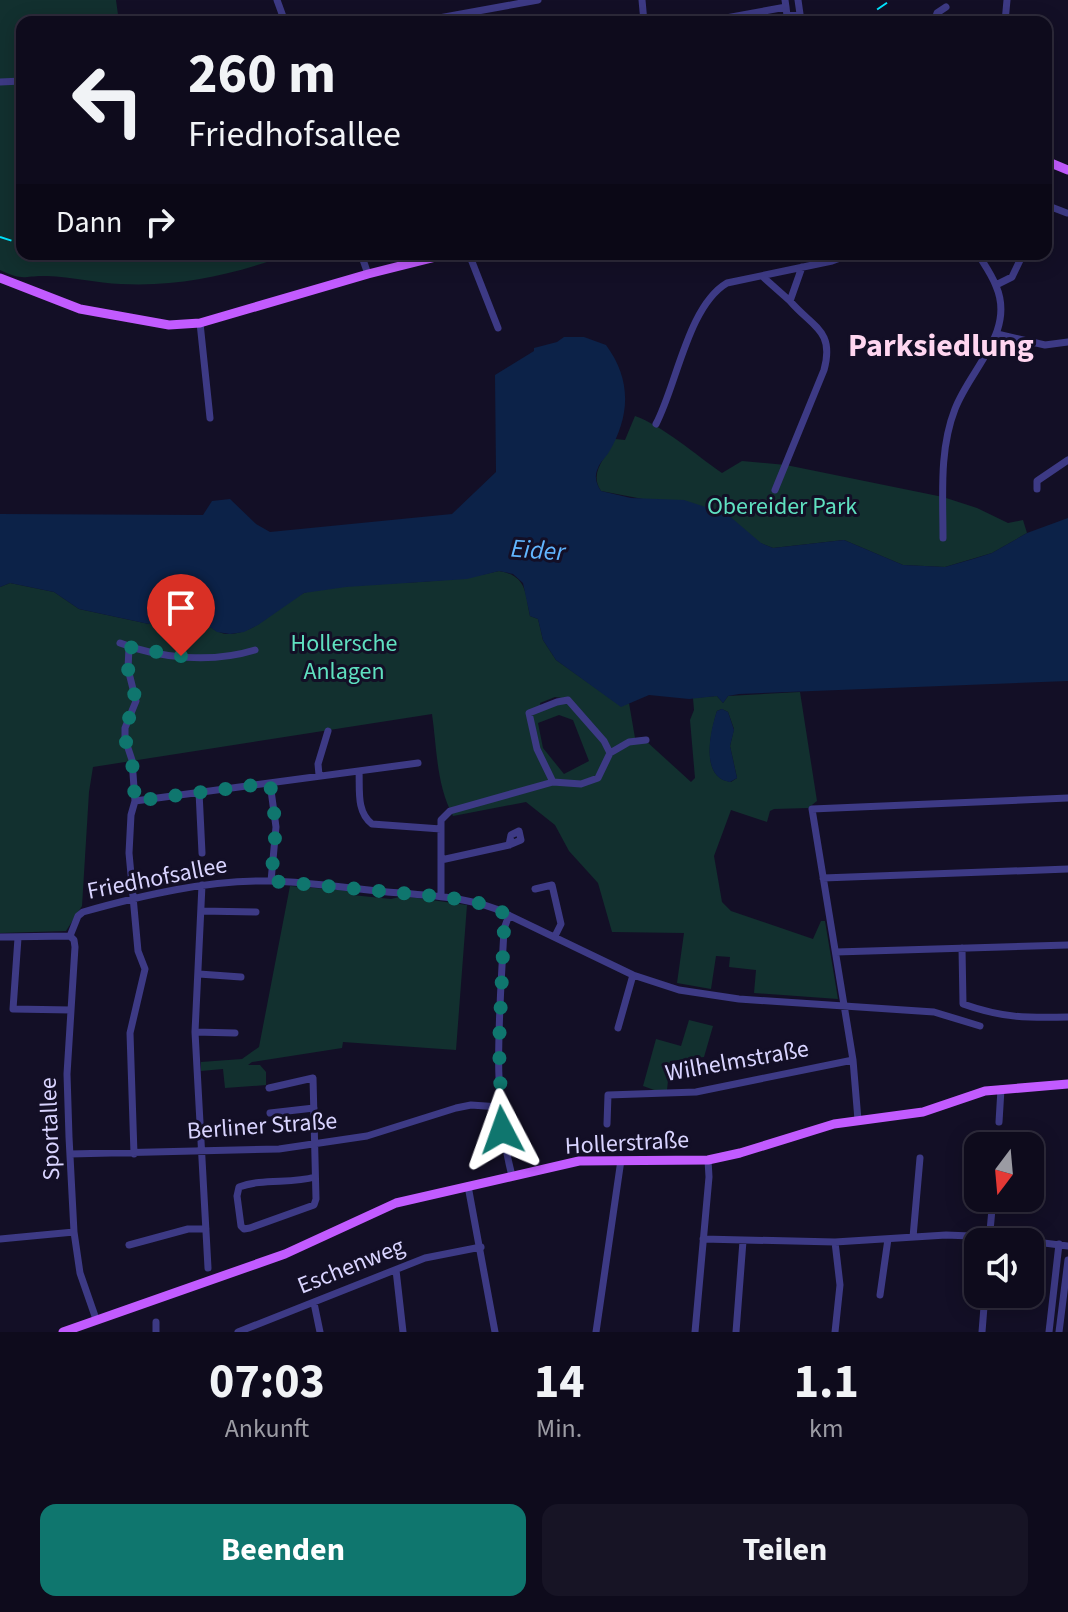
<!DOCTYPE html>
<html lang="de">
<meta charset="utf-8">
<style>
body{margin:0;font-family:"Source Sans 3",sans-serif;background:#171425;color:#f1f3f6;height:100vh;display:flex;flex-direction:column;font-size:30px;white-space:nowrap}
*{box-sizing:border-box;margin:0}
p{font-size:26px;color:#9b9ba3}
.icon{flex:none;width:44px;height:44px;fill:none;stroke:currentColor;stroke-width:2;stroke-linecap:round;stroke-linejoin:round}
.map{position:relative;height:1332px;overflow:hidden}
.panel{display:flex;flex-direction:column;background:#0e0b1c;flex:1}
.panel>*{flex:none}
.hud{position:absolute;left:16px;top:16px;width:1036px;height:244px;border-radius:16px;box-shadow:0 4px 20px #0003,0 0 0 2px #2e2b3b;background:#0e0b1c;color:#f1f3f6;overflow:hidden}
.needle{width:52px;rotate:196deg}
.controls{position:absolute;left:964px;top:1132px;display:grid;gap:16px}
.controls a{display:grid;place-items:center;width:80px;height:80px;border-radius:16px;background:#0e0b1c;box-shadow:0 4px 20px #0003,0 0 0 2px #2e2b3b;font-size:40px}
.pin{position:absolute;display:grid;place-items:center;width:68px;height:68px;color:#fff;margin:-82px -34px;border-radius:50% 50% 50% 0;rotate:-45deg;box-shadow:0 0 8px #0007}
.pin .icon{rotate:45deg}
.me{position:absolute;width:88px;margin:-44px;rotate:356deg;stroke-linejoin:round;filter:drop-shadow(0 0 6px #0008)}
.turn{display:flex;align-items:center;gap:28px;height:168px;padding:0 40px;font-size:36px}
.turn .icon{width:104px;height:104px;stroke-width:2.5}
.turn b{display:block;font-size:56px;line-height:68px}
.then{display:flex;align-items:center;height:76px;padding:0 40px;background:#0003;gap:16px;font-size:30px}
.eta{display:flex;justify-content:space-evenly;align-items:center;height:136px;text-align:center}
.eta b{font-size:48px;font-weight:700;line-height:56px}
.cta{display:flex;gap:16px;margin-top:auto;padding:16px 40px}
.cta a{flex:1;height:92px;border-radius:16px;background:#0f766e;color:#fff;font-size:32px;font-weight:700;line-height:92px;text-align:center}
.cta a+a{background:#171425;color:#f1f3f6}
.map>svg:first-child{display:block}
</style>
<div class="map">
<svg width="1068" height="1332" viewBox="0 0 1068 1332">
<rect width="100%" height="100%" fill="#130f26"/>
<!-- green -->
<path fill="#12302f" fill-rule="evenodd" d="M0 0H116L119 22H22V254H291C234 274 183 287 121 284 97 283 72 277 47 276 24 275 25 282 0 270Z
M635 416C663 426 696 455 722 473L742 461 786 465 943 497 977 508 1008 523 1023 520 1027 533 992 553 945 567 903 565 844 540 773 548 648 500 601 491C588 472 607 457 615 439L625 440Z
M499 571C527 576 525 592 530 616L538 619 543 640 556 660 621 706 629 703 635 738 646 737V739L628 741 611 751 605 740 569 699 555 697 540 703 541 709 568 702 612 753 629 743 646 741 691 782 695 778 690 720 694 710 693 698 717 696 723 703 728 696 800 692 817 801 808 808 774 809 770 811 767 822 731 810 714 856 722 902 731 911 813 939 821 921H825L838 999 754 993 756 970 729 967 730 957 716 956 711 989 677 983 684 933 612 932 598 883 569 851 555 825 526 802 453 816C436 784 437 748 432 714L93 767 89 792 82 906 66 931 0 933V587L10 583 54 592 79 609 149 624 150 622 164 625 165 617 170 614 177 617 179 626 183 631 190 615 193 614C205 621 215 635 230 634 261 632 277 604 304 593 319 587 348 586 365 585 410 582 455 582 499 571ZM722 709 728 712 734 729 730 746 737 778 731 782C699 778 711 731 717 711ZM559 715 573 720 589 761 564 774 543 748 538 723Z
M290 886 352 891V895L391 899 403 896 467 905 456 1050 343 1042 342 1048 252 1062 248 1065H260L266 1072V1085L225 1088 223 1069 201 1071V1062L242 1059 259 1047Z
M689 1020 713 1026 704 1057 670 1061 667 1090 657 1091 643 1086 656 1039 681 1046Z"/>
<!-- water -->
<path fill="#0c2248" d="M564 337H584L606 345C632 380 630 416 609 452 606 457 600 462 598 468 594 476 596 484 601 491L631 498 684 500 727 514 761 543 773 548 844 540 903 565 945 567 973 559 992 553 1027 533 1068 518V681L739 694 728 696 723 703 717 696 689 699 649 695 621 707 556 660 543 640 538 619 530 616 523 583 513 574 499 571 467 579 346 587 304 593 258 625 244 632 230 634 217 632 193 615H190L183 632 179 626 177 617 170 614 165 617V626L151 622 149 624 79 609 54 592 10 583 0 587V514L203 515 212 501 230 499 256 524 270 532 452 514 496 472 495 375 534 351V348L557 342Z
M722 709 728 712 734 730 730 746 737 778 730 782C700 778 710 731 717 711Z"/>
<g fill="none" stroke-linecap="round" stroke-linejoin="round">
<!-- minor -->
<path stroke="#3d3a85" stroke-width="7" d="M277 0 285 22
M642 0 644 22
M786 7 787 16 800 14 798 0
M417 22 538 0
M704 22 786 7 785 0
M934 22 937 13 946 7
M1005 22 1007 0
M0 82 22 81
M1046 205 1067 213
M361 254 368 274
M469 254 498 328
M762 276 790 301 802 267
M996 285 1012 277 1023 254
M200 323 210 418
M997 334 1045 345 1068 342
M656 424C677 384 688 306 727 283L832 261 851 254
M1037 489V481L1068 460
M775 490 824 370C835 330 812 327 790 301
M943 538C943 495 939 450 955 409 970 369 1016 332 996 286 992 275 984 264 978 254
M120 643C161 659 213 663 255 650
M129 647 128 669 136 701 125 728V739L132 760 135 801 131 815 129 853 138 951 145 969 130 1033 134 1154
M610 753 629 742 646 740
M359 771C360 789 356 812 372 824L441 829
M319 775 318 764 328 731
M270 783 276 827 271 881
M199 792 202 853
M135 801 418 763
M441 860 509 845 521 840 519 831 511 835 509 845
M823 878 1068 869
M202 885 195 1032 208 1268
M535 889 552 885 561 924 555 936
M441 896V820L450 811 553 782 581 784 598 778 610 753 604 741 568 700 557 702 529 713 537 749 553 782
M201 911 256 912
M509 915 504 929C500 1012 491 1095 512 1176
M70 936 78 916 83 912C143 895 208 880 270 881 309 882 348 888 387 892 424 895 461 896 496 909L633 975 679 990 739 999 934 1012 980 1026
M70 936 74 940 75 947 67 1074 69 1137 74 1232 80 1273 96 1319
M0 937 70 936
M18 938 13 1009 71 1010
M962 948 963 1004C1003 1018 1026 1018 1068 1017
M836 952 1068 945
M199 974 241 977
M618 1028 633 975
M195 1032 235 1033
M269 1088 313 1078 316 1199 314 1205 250 1228 244 1229 241 1226 237 1196 239 1187C263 1178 291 1184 315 1177
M270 1113 314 1108
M858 1120 853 1060 812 809 1068 798
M999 1122 1001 1089
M607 1124 608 1095 696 1092 853 1060
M992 1146 989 1141 991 1137 998 1140 997 1146
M70 1154 279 1149 367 1136 456 1108 471 1105 500 1107
M468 1186 495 1332
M913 1237 920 1158
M0 1239 74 1232
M703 1239 835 1242 946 1235 996 1237 1068 1246
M989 1242 993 1198
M129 1245 188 1229H206
M396 1270 403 1332
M880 1295 888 1239
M314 1303 320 1332
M156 1322V1332
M238 1332 425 1258 481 1247
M596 1332 621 1160
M695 1332 709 1177 708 1160
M736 1332 743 1241
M835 1332 840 1285 835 1242
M982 1332 985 1294
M1049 1332 1059 1244
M1059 1332 1068 1260"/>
<!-- major -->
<path stroke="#c25bff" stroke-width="9" d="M1046 161 1068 170
M0 278 80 309 169 325 200 323 368 274 448 254
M63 1332 285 1254 396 1203 579 1161 708 1160 740 1153 834 1124 923 1112 985 1091 1068 1084"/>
<!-- rail -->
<path stroke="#00e5ff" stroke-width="2" stroke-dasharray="12 10" stroke-linecap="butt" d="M859 22 891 0
M0 237 22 244
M70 254 127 258 180 254"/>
</g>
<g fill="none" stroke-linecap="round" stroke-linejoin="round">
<!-- route -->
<path stroke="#0f766e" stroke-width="14" stroke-dasharray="0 25.2" d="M181 656 129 647 128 669 136 701 125 728V739L132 760 135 801 270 783 276 827 271 881 445 897 476 902 509 915 504 929 499 1046 502 1130"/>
</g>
<g text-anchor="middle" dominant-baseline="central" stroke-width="6" stroke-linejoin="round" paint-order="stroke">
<!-- park labels -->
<g font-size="24" fill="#5fe0c0" stroke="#130f26">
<text x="782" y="506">Obereider Park</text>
<text x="344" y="643">Hollersche<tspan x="344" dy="28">Anlagen</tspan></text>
</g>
<!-- street labels -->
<g font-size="24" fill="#d9d4ff" stroke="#130f26">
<text transform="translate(157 878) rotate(-11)">Friedhofsallee</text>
<text transform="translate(737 1061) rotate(-10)">Wilhelmstraße</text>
<text transform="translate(262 1126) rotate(-4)">Berliner Straße</text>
<text transform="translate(50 1129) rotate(-92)">Sportallee</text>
<text transform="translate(627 1143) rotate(-3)">Hollerstraße</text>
<text transform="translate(351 1266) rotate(-22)">Eschenweg</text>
</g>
<!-- water labels -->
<g font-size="26" font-style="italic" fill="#62b6ff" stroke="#130f26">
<text transform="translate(538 550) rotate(4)">Eider</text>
</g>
<!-- district labels -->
<g font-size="32" font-weight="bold" fill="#ffd6f0" stroke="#130f26">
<text x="941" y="346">Parksiedlung</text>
</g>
</g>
</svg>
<div class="controls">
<a><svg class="needle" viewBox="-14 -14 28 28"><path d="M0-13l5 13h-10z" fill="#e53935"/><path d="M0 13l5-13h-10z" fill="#9b9ba3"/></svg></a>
<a><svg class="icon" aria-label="sound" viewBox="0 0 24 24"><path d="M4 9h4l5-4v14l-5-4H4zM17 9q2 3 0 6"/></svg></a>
</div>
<div class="pin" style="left:181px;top:656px;background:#d93025"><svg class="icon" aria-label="arrive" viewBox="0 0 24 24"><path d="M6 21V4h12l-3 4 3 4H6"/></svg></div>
<svg class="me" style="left:502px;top:1130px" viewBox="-20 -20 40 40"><path d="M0-17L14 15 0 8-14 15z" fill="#0f766e" stroke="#fff" stroke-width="4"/></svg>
<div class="hud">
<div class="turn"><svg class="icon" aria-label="left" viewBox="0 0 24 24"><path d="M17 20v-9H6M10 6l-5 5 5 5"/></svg><div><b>260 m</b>Friedhofsallee</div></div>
<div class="then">Dann<svg class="icon" aria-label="right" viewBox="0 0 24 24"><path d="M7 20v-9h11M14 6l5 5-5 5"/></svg></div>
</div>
</div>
<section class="panel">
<div class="eta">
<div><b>07:03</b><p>Ankunft</p></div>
<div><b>14</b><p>Min.</p></div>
<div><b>1.1</b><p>km</p></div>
</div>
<div class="cta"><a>Beenden</a><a>Teilen</a></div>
</section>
